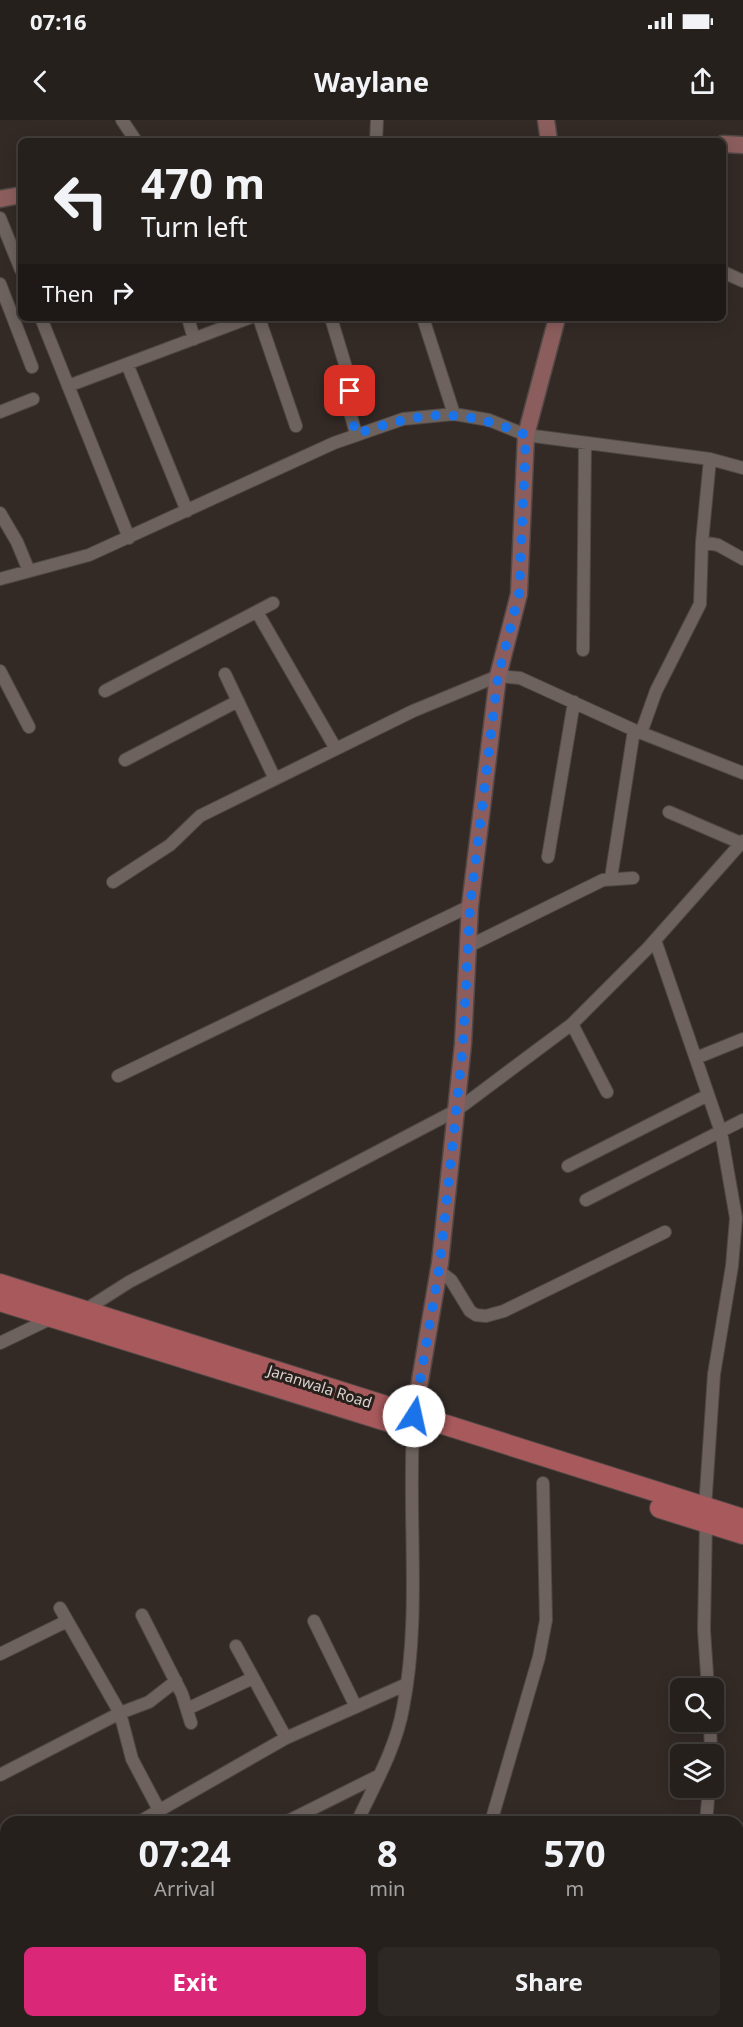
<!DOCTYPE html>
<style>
body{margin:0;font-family:"Noto Sans",sans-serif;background:#2e2825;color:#f1f3f6;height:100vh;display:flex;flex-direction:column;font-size:22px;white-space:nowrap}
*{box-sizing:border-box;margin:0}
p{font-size:20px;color:#a4a3a3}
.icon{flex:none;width:33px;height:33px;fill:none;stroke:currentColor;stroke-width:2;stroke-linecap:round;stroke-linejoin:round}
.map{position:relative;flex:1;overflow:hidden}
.sheet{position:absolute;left:0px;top:1696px;width:744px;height:212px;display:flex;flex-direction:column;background:#26201c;border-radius:18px 18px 0 0;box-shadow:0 3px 15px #0003,0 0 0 2px #423e3b}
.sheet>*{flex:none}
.hud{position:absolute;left:18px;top:18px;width:708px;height:183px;border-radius:9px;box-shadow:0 3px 15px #0003,0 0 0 2px #423e3b;background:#26201c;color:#f1f3f6;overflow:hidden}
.buttons{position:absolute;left:670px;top:1558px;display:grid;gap:12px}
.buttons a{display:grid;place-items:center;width:54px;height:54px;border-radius:9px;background:#26201c;box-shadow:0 3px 15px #0003,0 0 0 2px #423e3b;font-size:30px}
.pin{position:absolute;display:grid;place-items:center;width:51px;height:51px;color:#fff;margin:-26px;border-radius:12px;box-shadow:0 3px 9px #0006}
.me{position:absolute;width:66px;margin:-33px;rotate:10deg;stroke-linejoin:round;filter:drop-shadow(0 0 4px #0008)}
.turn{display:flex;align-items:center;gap:21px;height:126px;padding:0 24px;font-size:27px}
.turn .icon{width:78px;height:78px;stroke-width:2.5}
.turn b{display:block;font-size:42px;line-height:51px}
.then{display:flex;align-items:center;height:57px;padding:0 24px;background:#0003;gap:12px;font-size:22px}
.eta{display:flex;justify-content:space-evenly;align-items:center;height:102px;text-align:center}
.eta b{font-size:36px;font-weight:700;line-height:42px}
.cta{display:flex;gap:12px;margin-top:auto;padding:12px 24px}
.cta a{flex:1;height:69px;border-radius:9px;background:#db2777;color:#fff;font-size:24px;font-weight:700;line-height:69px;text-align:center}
.cta a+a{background:#2e2825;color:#f1f3f6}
.status{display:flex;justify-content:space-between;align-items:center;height:42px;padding:0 30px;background:#26201c;direction:ltr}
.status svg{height:16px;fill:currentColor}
header{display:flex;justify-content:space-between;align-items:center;height:78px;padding:0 24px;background:#26201c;font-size:27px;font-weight:700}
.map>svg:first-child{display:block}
</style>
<div class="status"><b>07:16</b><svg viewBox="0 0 49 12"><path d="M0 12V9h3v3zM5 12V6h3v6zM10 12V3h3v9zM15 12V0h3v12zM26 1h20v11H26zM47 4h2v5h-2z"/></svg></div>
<header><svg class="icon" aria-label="back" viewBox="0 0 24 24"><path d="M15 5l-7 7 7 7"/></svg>Waylane<svg class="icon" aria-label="share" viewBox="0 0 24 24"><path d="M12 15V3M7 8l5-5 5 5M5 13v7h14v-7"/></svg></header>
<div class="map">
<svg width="743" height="1907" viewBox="0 0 743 1907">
<rect width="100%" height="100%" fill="#332a26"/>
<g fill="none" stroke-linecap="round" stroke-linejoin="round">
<!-- street casing -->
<g stroke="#504845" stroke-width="14">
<path id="street" d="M122 0 136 21
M376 21 377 0
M0 98 21 150
M723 152 743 161
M0 164 32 247
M41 198 129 418
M188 198 194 219
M259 198 296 306
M331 198 351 264 348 285 356 314
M423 198 454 294
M127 244 187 391
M68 266 249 198
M0 292 33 279
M0 393 17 422 29 451
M702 422 718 425 743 439
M0 459 89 435 334 323 403 299 454 294 489 300 526 315 710 339 743 348
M257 492 336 629
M583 530 585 324
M0 551 29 607
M225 554 275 659
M105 571 273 483
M641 613 656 571 700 484 702 422 710 339
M125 640 238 581
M669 692 743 724
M548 737 574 582
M611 758 634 610
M113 762 170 725 200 696 413 591 498 556 520 558 634 610 743 653
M655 820 721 1012 736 1098 732 1146 714 1254 705 1388
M469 826 603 760 633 758
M572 904 607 972
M696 938 743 919
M118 956 470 786
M568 1046 708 975
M586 1080 743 1000
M439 1151 451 1160 470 1191 476 1195 486 1196 504 1191 665 1112
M85 1190 129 1162 457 990 572 904 648 828 743 721
M0 1223 54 1197
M706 1402 704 1510 708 1569
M60 1488 120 1593 132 1639 159 1690
M142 1495 182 1574 191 1603
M314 1501 356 1587
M236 1526 286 1618
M0 1534 67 1501
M187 1589 253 1558
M710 1602 711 1635
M0 1655 120 1593 149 1582 176 1561
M139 1702 286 1618 407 1564
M286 1702 378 1656
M357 1702C374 1666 396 1628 403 1588 421 1497 408 1402 413 1310
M491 1702 539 1537 546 1500 543 1363
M706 1702 709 1668
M69 1902 72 1907
M81 1907 92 1902
M226 1907 230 1902
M682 1907V1902"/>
</g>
<!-- secondary casing -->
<g stroke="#504845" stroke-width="19">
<path id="secondary" d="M546 0 549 21
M723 24 743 25
M0 79 21 75
M414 1296 440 1143 463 924 470 786 498 556 519 474 526 315 557 198"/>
</g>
<!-- primary casing -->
<g stroke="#504845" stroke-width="22">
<path id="primary" d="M0 1164 743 1399
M0 1181 409 1308
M660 1388 743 1414"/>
</g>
<!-- street -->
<use href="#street" stroke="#6d625e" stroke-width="12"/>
<!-- secondary -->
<use href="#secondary" stroke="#8b5e5d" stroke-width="16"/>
<!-- primary -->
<use href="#primary" stroke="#a8595c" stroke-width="20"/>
</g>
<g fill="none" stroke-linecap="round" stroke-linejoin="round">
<!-- route -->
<path stroke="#1a73e8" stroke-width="10" stroke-dasharray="0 18" d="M350 271 348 285 356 314C425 291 458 287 526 315L519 474 498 556 470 786 463 924 440 1143 414 1296"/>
</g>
<g text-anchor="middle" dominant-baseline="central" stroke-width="6" stroke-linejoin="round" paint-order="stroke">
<!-- street labels -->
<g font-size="15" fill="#d9d3d0" stroke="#29201c">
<text transform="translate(320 1266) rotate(18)">Jaranwala Road</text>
</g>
</g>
</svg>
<div class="buttons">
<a><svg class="icon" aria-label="search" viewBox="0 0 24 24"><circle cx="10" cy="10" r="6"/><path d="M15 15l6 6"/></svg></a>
<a><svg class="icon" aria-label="layers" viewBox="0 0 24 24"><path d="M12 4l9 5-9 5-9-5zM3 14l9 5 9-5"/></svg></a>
</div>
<div class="pin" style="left:350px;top:271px;background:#d93025"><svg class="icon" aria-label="arrive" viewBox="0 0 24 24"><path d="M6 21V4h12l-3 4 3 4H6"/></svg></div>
<svg class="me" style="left:414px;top:1296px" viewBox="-20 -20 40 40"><circle r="19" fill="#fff"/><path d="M0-13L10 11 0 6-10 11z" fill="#1a73e8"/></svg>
<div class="hud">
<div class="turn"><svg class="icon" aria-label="left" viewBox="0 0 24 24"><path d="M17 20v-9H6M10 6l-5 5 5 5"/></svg><div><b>470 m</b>Turn left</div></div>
<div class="then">Then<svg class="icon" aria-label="right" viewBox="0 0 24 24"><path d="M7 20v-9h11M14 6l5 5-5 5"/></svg></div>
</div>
<section class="sheet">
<div class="eta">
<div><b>07:24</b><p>Arrival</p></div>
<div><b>8</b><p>min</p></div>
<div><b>570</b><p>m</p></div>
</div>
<div class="cta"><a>Exit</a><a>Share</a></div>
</section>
</div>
